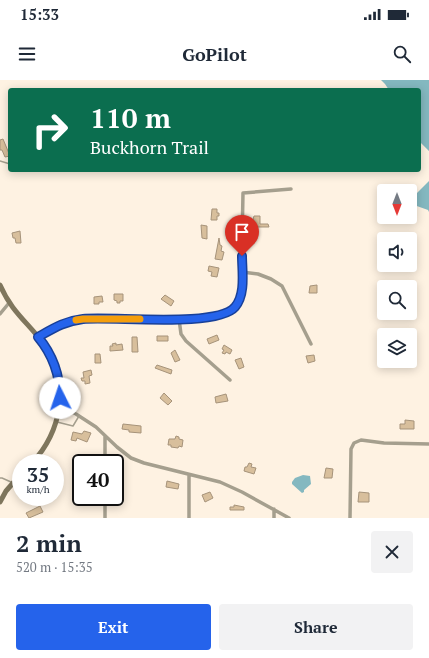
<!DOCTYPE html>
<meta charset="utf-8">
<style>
body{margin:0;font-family:"PT Serif",serif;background:#f2f2f3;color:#1f2937;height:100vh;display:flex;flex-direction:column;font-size:15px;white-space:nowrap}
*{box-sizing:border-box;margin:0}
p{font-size:13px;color:#747a83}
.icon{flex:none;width:22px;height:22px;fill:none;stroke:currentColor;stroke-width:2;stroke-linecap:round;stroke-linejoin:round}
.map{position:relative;height:438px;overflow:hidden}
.details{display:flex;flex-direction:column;background:#fff;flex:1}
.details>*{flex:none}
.top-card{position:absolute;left:8px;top:8px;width:413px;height:84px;border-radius:4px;box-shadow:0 2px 10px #0003;background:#0b6e4f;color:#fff;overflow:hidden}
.needle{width:26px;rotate:180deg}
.controls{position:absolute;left:377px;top:104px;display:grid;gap:8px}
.controls a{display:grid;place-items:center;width:40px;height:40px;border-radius:4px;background:#fff;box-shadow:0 2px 10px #0003;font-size:20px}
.speed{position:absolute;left:12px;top:374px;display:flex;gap:8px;font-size:20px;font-weight:700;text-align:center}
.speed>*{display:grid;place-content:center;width:52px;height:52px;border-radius:50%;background:#fff;box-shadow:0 2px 10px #0003;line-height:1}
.speed small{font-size:10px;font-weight:400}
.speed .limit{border:2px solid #111;border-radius:6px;background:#fff;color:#111}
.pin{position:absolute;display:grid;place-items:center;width:34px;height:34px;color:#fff;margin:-41px -17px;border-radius:50% 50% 50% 0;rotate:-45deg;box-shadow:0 0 4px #0007}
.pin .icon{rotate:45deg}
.me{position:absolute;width:44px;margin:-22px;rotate:356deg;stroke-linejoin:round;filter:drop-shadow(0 0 3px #0008)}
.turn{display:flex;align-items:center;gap:14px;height:84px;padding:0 16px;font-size:18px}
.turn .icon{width:52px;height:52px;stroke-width:2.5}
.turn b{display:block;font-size:28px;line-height:34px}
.round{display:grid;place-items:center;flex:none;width:42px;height:42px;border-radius:4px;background:#f2f2f3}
.overview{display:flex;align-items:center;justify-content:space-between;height:68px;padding:0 16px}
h1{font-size:24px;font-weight:700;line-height:30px}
.button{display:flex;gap:8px;margin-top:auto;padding:8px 16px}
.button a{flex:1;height:46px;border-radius:4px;background:#2563eb;color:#fff;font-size:16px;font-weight:700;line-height:46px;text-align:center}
.button a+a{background:#f2f2f3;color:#1f2937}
.status{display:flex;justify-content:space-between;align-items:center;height:28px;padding:0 20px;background:#fff;direction:ltr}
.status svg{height:11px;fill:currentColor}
header{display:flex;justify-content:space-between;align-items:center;height:52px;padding:0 16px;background:#fff;font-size:18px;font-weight:700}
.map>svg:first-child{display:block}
</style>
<div class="status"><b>15:33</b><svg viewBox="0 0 49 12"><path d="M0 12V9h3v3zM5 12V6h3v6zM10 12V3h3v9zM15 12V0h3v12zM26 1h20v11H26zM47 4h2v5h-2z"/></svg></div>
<header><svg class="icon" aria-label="menu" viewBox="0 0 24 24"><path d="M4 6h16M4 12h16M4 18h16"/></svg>GoPilot<svg class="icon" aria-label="search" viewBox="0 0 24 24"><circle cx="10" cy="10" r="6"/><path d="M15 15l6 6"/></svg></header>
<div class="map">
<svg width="429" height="438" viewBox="0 0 429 438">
<rect width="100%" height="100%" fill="#fef2e2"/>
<!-- water -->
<path fill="#84b8c0" d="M381 0H429V71L419 61V10H389L385 4Z
M429 101V132L428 130 414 125 411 119Z
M303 395 310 396 311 404 304 410V412L302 413 292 404V402L295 398Z"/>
<!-- building -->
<path fill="#d8bf9c" stroke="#a6937a" d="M3 59 10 76 5 77 2 70H0V60Z
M212 129H217V133H219V136H217V140H211Z
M254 136H260V144H268L269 147H254V143H252Z
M201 145 207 146V159L202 158Z
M20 151 21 163H16L15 158H13L12 153Z
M219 158 220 165 222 166 221 171 224 172 222 180 215 179Z
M209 186 219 188 217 197 211 196 212 192 208 191Z
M317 205V213H309L310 206Z
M114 214H123V221H120V223H117V221L114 220Z
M165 215 174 221 171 226 161 219Z
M102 216 103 222H99V224H94V217Z
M217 255 219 260 209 264 207 259Z
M157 256H168V261H157Z
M132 257H137L138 272H132Z
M116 263V265L122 264 123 270 110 271V266H113L112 264Z
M224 265 232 270 230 274 226 272 225 274 222 273 224 270 222 269Z
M175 270 180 280 175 282 171 273Z
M95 274H100L101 283H95Z
M314 275 315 281 308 283 306 276Z
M241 278 244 287 239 289 235 280Z
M157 285 172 290 171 294 155 288Z
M91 290 92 295 89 296 90 303 85 304V301H82L81 298H84L83 292Z
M164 313 172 321 168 325 160 318Z
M226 314 228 321 216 323 215 317Z
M405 340 414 341V349H400V344H405Z
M123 344 141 346V353L129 352V350L122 349Z
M84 351 91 353 87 362 77 358 76 361 71 360 73 352 82 354Z
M176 356 179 357V359L183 360 182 367 179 366 178 368 171 367V365H168L169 359H175Z
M249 383 252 384 251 387 256 388 254 394 244 391 245 387H247Z
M326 388 333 389 332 398H324Z
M167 401 179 404 178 409 166 407Z
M210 412 213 418 205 422 202 415Z
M359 412 369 413V422H358Z
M234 425 244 427V430H230V427H234Z
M40 426 43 432 29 438 26 433Z"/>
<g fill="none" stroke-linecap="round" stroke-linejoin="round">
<!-- lane -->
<path stroke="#a59f8e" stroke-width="1.5" d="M0 81 10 84
M57 342 73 346 79 336
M0 398H2L11 402"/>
<!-- street -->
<path stroke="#a59f8e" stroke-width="3.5" d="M242 192 258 194 271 199 282 206 311 264
M0 234 9 223
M179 239 181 254 186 261 230 300
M38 257 60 244 83 239 201 238C220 235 236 235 241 213L243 113 291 109
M60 327 76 334 96 347 117 367 131 378 144 383 220 402 242 412 289 438
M105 383V356
M105 438V417
M189 438V395
M274 438V429
M350 438 351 369 354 363 361 360 384 363 429 364"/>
<!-- secondary -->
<path stroke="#7f765d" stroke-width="5" d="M0 205C12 233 30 244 46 267 71 303 61 352 32 383
M0 422 6 411 21 394"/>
</g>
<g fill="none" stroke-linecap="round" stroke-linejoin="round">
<!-- route casing -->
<g stroke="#184099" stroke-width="10">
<path id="route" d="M60 318C60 294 53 275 38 257 54 248 65 241 83 239 113 236 217 248 235 227 246 214 242 191 242 176"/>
</g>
<!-- route -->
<use href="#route" stroke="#2563eb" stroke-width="7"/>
<!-- slow -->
<path stroke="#f59e0b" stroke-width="7" d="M76 240 83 239H140"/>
</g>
</svg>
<div class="controls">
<a><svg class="needle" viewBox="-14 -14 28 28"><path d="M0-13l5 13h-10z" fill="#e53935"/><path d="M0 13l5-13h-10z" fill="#747a83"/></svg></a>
<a><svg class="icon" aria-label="sound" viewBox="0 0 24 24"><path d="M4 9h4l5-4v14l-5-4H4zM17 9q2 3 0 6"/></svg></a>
<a><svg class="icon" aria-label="search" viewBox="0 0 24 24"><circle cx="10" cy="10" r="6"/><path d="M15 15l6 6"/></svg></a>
<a><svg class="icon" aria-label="layers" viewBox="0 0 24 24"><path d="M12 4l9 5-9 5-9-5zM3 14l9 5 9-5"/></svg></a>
</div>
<div class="speed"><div>35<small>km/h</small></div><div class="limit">40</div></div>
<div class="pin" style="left:242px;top:176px;background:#d93025"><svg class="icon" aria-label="arrive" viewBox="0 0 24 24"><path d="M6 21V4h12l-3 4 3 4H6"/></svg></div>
<svg class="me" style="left:60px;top:318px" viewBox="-20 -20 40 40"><circle r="19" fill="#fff"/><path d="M0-13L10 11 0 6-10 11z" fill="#2563eb"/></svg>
<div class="top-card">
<div class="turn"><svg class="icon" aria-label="right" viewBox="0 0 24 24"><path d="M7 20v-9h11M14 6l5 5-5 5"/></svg><div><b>110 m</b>Buckhorn Trail</div></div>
</div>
</div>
<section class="details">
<div class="overview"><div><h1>2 min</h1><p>520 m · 15:35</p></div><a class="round"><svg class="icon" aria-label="close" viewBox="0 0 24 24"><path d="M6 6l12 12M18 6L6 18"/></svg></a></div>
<div class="button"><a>Exit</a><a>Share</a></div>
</section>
